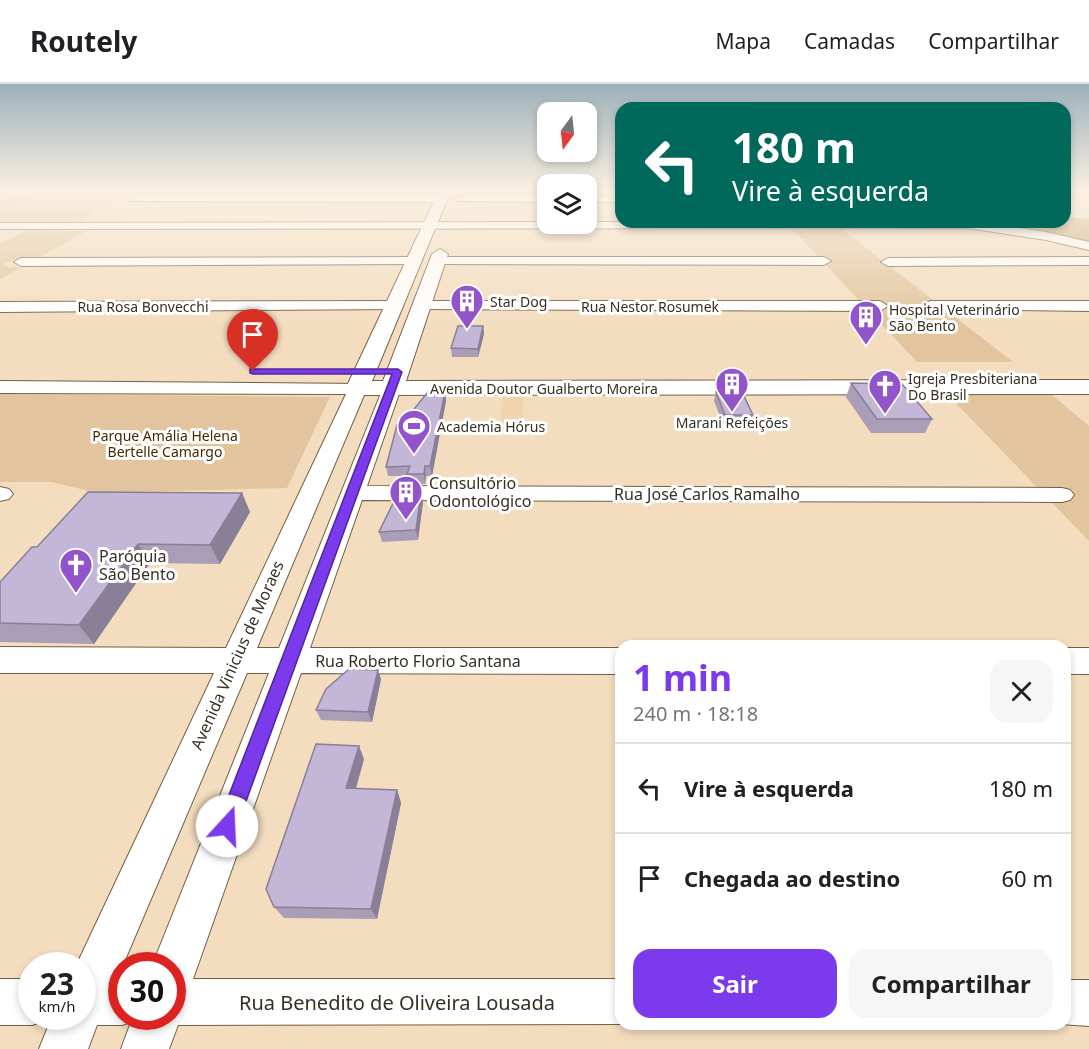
<!DOCTYPE html>
<html lang="pt">
<meta charset="utf-8">
<style>
body{margin:0;font-family:"Noto Sans",sans-serif;background:#f6f6f6;color:#202124;height:100vh;display:flex;flex-direction:column;font-size:22px;white-space:nowrap}
*{box-sizing:border-box;margin:0}
p{font-size:20px;color:#757577}
.icon{flex:none;width:33px;height:33px;fill:none;stroke:currentColor;stroke-width:2;stroke-linecap:round;stroke-linejoin:round}
.map{position:relative;flex:1;overflow:hidden}
.drawer{position:absolute;left:615px;top:556px;width:456px;height:390px;display:flex;flex-direction:column;background:#fff;border-radius:18px;box-shadow:0 3px 9px #0003}
.drawer>*{flex:none}
.banner{position:absolute;left:615px;top:18px;width:456px;height:126px;border-radius:18px;box-shadow:0 3px 9px #0003;background:#00695c;color:#fff;overflow:hidden}
.needle{width:39px;rotate:195deg}
.buttons{position:absolute;left:537px;top:18px;display:grid;gap:12px}
.buttons a{display:grid;place-items:center;width:60px;height:60px;border-radius:12px;background:#fff;box-shadow:0 3px 9px #0003;font-size:30px}
.speed{position:absolute;left:18px;top:868px;display:flex;gap:12px;font-size:30px;font-weight:700;text-align:center}
.speed>*{display:grid;place-content:center;width:78px;height:78px;border-radius:50%;background:#fff;box-shadow:0 3px 9px #0003;line-height:1}
.speed small{font-size:15px;font-weight:400}
.speed .limit{border:9px solid #d22;background:#fff;color:#111}
.pin{position:absolute;display:grid;place-items:center;width:51px;height:51px;color:#fff;margin:-62px -26px;border-radius:50% 50% 50% 0;rotate:-45deg;box-shadow:0 0 6px #0007}
.pin .icon{rotate:45deg}
.me{position:absolute;width:66px;margin:-33px;rotate:20deg;stroke-linejoin:round;filter:drop-shadow(0 0 4px #0008)}
.turn{display:flex;align-items:center;gap:21px;height:126px;padding:0 18px;font-size:27px}
.turn .icon{width:78px;height:78px;stroke-width:2.5}
.turn b{display:block;font-size:42px;line-height:51px}
.round{display:grid;place-items:center;flex:none;width:63px;height:63px;border-radius:18px;background:#f6f6f6}
.overview{display:flex;align-items:center;justify-content:space-between;height:102px;padding:0 18px}
h1{font-size:36px;font-weight:700;line-height:45px;color:#7c3aed}
.primary-button{display:flex;gap:12px;margin-top:auto;padding:12px 18px}
.primary-button a{flex:1;height:69px;border-radius:18px;background:#7c3aed;color:#fff;font-size:24px;font-weight:700;line-height:69px;text-align:center}
.primary-button a+a{background:#f6f6f6;color:#202124}
ul{padding:0;list-style:none}
li{display:flex;align-items:center;gap:18px;height:90px;padding:0 18px;border-top:2px solid #e0e0e0}
li div{flex:1}
li b{display:block;font-size:22px}
li em{font-style:normal}
header{display:flex;align-items:center;gap:36px;box-sizing:border-box;height:84px;padding:0 30px;background:#fff;border-bottom:2px solid #e0e0e0}
header strong{font-size:28px}
nav{display:flex;gap:33px;margin-inline-start:auto;font-size:21px}
.map>svg:first-child{display:block}
</style>
<header>
<strong>Routely</strong>
<nav><a>Mapa</a><a>Camadas</a><a>Compartilhar</a></nav>
</header>
<div class="map">
<svg width="1089" height="965" viewBox="0 0 1089 965">
<rect width="100%" height="100%" fill="#f4ddbf"/>
<!-- built -->
<path fill="#efd4af" d="M523 312 522 347H500L502 313Z"/>
<!-- green -->
<path fill="#e2c59e" d="M0 107H137L79 137 0 138Z
M27 146 86 147 40 173H23L3 180 9 184 22 183 0 195V159Z
M793 146H843L1013 278H917Z
M0 310 330 313 287 404 98 409 51 398H0Z
M948 311H1052L1089 342V457Z"/>
<!-- forest -->
<path fill="#c7a36f" d="M1065 133 1089 135V158L1048 149 971 138H1065Z"/>
<g fill="none" stroke-linecap="round" stroke-linejoin="round">
<!-- stream -->
<path fill="#cea976" fill-rule="evenodd" d="M57 107H63L0 120V118Z
M1030 138H1039L1089 145V147Z"/>
<!-- street casing -->
<g stroke="#725f44" stroke-width="2">
<path id="street" d="M133 112H441L446 115 441 118 129 117 128 115Z
M460 112H548V118L456 117 455 115Z
M586 112H621V118H586Z
M548 138H974L1046 148 1089 158V166L1046 156 968 144 0 145V139Z
M415 173 422 177 420 180 21 182 14 178 21 174Z
M437 173H824L831 177 824 181 432 180 430 177Z
M1089 173V181L888 182 881 178 888 174Z
M394 217 399 219 402 222 399 225 0 228V218Z
M420 217H880L888 222 880 227 415 225 412 222 415 219Z
M930 217H1089V227L925 225 922 222Z
M0 297 365 300 367 304 257 564H279L383 304 385 300H399L401 304 367 402 1062 404 1070 406 1074 411 1070 416 1062 418 362 416 310 564H621V590L301 589 193 895H621V940H623L178 941 169 965H121L131 938 122 941H97L88 965H39L52 933H82V882H76L214 589H0V563L226 564 346 310 0 309ZM247 589H269L152 882H172V933H122V895H117Z
M0 403 9 405 13 410 9 415 0 417Z
M1065 564H1089V590H1065Z
M0 895H32V933L49 935 32 941H0Z
M1065 896H1089V942L1060 940H1065Z"/>
</g>
<!-- secondary casing -->
<g stroke="#725f44" stroke-width="2">
<path id="secondary" d="M441 107H454L447 116 372 297H383L432 170 440 165 448 170 406 297 1089 296V310L358 311 350 309 346 304 435 115Z"/>
</g>
<!-- street -->
<use href="#street" fill="#fff" fill-rule="evenodd"/>
<!-- secondary -->
<use href="#secondary" fill="#fff" fill-rule="evenodd"/>
</g>
<!-- wall -->
<path fill="#a99db8" d="M483 242 484 250 478 273H452L451 264Z
M851 299 932 335 925 349H871L846 313Z
M445 308 446 317 432 392H426L425 400H408L407 392H388L386 383 401 341Z
M716 308 753 331 750 341 723 340 714 317Z
M242 409 250 428 220 480 150 479 94 560 0 558V498L37 463Z
M423 418 418 456 382 458 379 448Z
M381 595 372 638 321 636 316 626Z
M364 675 356 705 397 706 401 719 377 835 284 834 274 823Z"/>
<!-- shaded-wall -->
<path fill="#897f96" d="M483 242 484 250 478 273V265Z
M445 308 446 317 432 392 430 382Z
M425 382 426 392 425 400 424 390Z
M242 409 250 428 220 480 210 461Z
M421 409 423 418 418 456 416 446Z
M138 460 150 479 94 560 79 541Z
M378 586 381 595 372 638 368 628Z
M359 662 364 675 352 717 346 704Z
M397 706 401 719 377 835 371 825Z"/>
<!-- building -->
<path fill="#c4b6d6" stroke="#897f96" stroke-width="1.5" d="M458 242H483L478 265 451 264Z
M851 299 902 300 932 335H877Z
M428 308H445L430 382H425L424 390H407L410 382 386 383 397 341H401Z
M716 308H742L753 331H725Z
M88 408 242 409 210 461 138 460 79 541 0 539V498L32 463H37Z
M398 409H421L416 446 379 448Z
M349 585 378 586 368 628 316 626 326 605Z
M316 660 359 662 346 704 397 706 371 825 274 823 266 805Z"/>
<!-- sky -->
<linearGradient id="sky" x2="0" y2="1"><stop stop-color="#9db0ba"/><stop offset="0.44" stop-color="#faf0e2"/><stop offset="1" stop-color="#faf0e2" stop-opacity="0"/></linearGradient>
<rect width="1089" height="242" fill="url(#sky)"/>
<!-- route -->
<path fill="#7c3aed" stroke="#51269a" stroke-width="1.5" d="M250 285H398L402 288 237 742 234 749 227 752 220 749 217 742 392 290H253L250 289Z"/>
<!-- icons -->
<defs>
<g id="building-pin" transform="scale(1.725)"><path d="M0 17L-7.5 6A9.5 9.5 0 1 1 7.5 6Z" fill="#9254ca" stroke="#fff"/><path d="M-4-6H4V6H1V3H-1V6H-4ZM-2.5-4.3h1.7v1.8h-1.7ZM.8-4.3h1.7v1.8H.8ZM-2.5-1h1.7V.8h-1.7ZM.8-1h1.7V.8H.8Z" fill="#fff"/></g>
<g id="church-pin" transform="scale(1.725)"><path d="M0 17L-7.5 6A9.5 9.5 0 1 1 7.5 6Z" fill="#9254ca" stroke="#fff"/><path d="M-1.2-6h2.4v3.5h3.3v2.4h-3.3V6h-2.4V-.1h-3.3v-2.4h3.3Z" fill="#fff"/></g>
<g id="stadium-pin" transform="scale(1.725)"><path d="M0 17L-7.5 6A9.5 9.5 0 1 1 7.5 6Z" fill="#9254ca" stroke="#fff"/><path d="M0-5a6.5 5 0 1 0 0 10a6.5 5 0 1 0 0-10ZM-3.5-1.8h7v3.6h-7Z" fill="#fff"/></g>
</defs>
<g fill-rule="evenodd">
<use href="#building-pin" x="467" y="217"/>
<use href="#building-pin" x="866" y="233"/>
<use href="#building-pin" x="732" y="300"/>
<use href="#church-pin" x="885" y="302"/>
<use href="#stadium-pin" x="414" y="342"/>
<use href="#building-pin" x="406" y="408"/>
<use href="#church-pin" x="76" y="481"/>
</g>
<g text-anchor="middle" dominant-baseline="central" stroke-width="6" stroke-linejoin="round" paint-order="stroke">
<!-- far-poi labels -->
<g font-size="14" fill="#372f23" stroke="#fff" text-anchor="start">
<text x="490" y="217">Star Dog</text>
<text x="889" y="225">Hospital Veterinário<tspan x="889" dy="16">São Bento</tspan></text>
<text x="908" y="294">Igreja Presbiteriana<tspan x="908" dy="16">Do Brasil</tspan></text>
<text x="732" y="338" text-anchor="middle">Marani Refeições</text>
<text x="437" y="342">Academia Hórus</text>
</g>
<!-- far-street labels -->
<g font-size="14" fill="#372f23" stroke="#fff">
<text x="143" y="222">Rua Rosa Bonvecchi</text>
<text x="650" y="222">Rua Nestor Rosumek</text>
<text x="544" y="304">Avenida Doutor Gualberto Moreira</text>
</g>
<!-- far-park labels -->
<g font-size="14" fill="#442b00" stroke="#fff">
<text x="165" y="351">Parque Amália Helena<tspan x="165" dy="16">Bertelle Camargo</tspan></text>
</g>
<!-- poi labels -->
<g font-size="16" fill="#372f23" stroke="#fff" text-anchor="start">
<text x="429" y="399">Consultório<tspan x="429" dy="18">Odontológico</tspan></text>
<text x="99" y="472">Paróquia<tspan x="99" dy="18">São Bento</tspan></text>
</g>
<!-- street labels -->
<g font-size="16" fill="#372f23" stroke="#fff">
<text x="707" y="410">Rua José Carlos Ramalho</text>
<text transform="translate(237 571) rotate(-66)">Avenida Vinicius de Moraes</text>
<text x="418" y="577">Rua Roberto Florio Santana</text>
</g>
<!-- near-street labels -->
<g font-size="20" fill="#372f23" stroke="#fff">
<text x="397" y="918">Rua Benedito de Oliveira Lousada</text>
</g>
</g>
</svg>
<div class="buttons">
<a><svg class="needle" viewBox="-14 -14 28 28"><path d="M0-13l5 13h-10z" fill="#e53935"/><path d="M0 13l5-13h-10z" fill="#757577"/></svg></a>
<a><svg class="icon" aria-label="layers" viewBox="0 0 24 24"><path d="M12 4l9 5-9 5-9-5zM3 14l9 5 9-5"/></svg></a>
</div>
<div class="speed"><div>23<small>km/h</small></div><div class="limit">30</div></div>
<div class="pin" style="left:253px;top:287px;background:#d93025"><svg class="icon" aria-label="arrive" viewBox="0 0 24 24"><path d="M6 21V4h12l-3 4 3 4H6"/></svg></div>
<svg class="me" style="left:227px;top:742px" viewBox="-20 -20 40 40"><circle r="19" fill="#fff"/><path d="M0-13L10 11 0 6-10 11z" fill="#7c3aed"/></svg>
<div class="banner">
<div class="turn"><svg class="icon" aria-label="left" viewBox="0 0 24 24"><path d="M17 20v-9H6M10 6l-5 5 5 5"/></svg><div><b>180 m</b>Vire à esquerda</div></div>
</div>
<section class="drawer">
<div class="overview"><div><h1>1 min</h1><p>240 m · 18:18</p></div><a class="round"><svg class="icon" aria-label="close" viewBox="0 0 24 24"><path d="M6 6l12 12M18 6L6 18"/></svg></a></div>
<ul>
<li><svg class="icon" aria-label="left" viewBox="0 0 24 24"><path d="M17 20v-9H6M10 6l-5 5 5 5"/></svg><div><b>Vire à esquerda</b></div><em>180 m</em></li>
<li><svg class="icon" aria-label="arrive" viewBox="0 0 24 24"><path d="M6 21V4h12l-3 4 3 4H6"/></svg><div><b>Chegada ao destino</b></div><em>60 m</em></li>
</ul>
<div class="primary-button"><a>Sair</a><a>Compartilhar</a></div>
</section>
</div>
